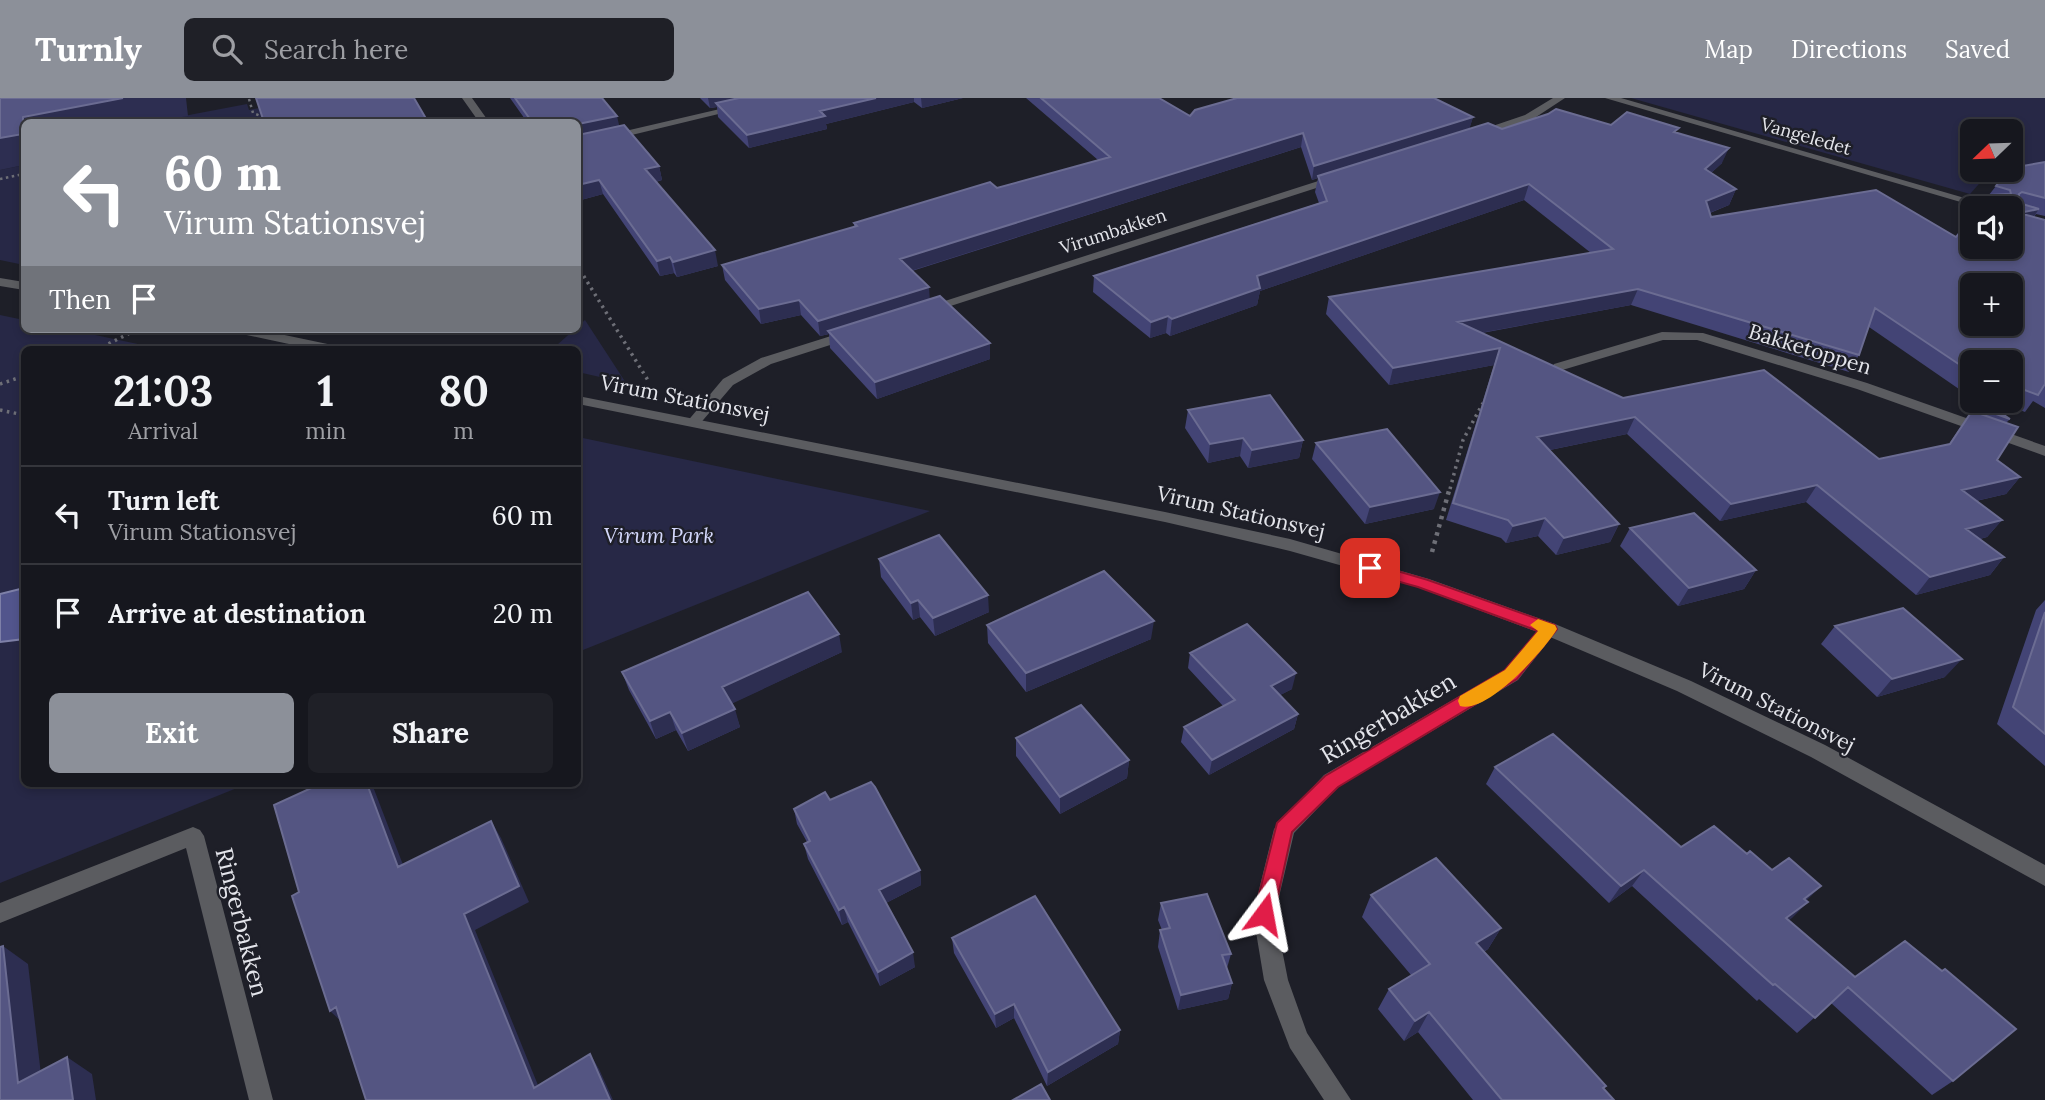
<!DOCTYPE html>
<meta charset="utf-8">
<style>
body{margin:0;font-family:Lora,serif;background:#1f2027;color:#f1f3f6;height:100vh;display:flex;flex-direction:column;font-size:26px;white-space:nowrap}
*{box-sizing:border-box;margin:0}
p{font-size:23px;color:#9e9fa4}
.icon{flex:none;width:38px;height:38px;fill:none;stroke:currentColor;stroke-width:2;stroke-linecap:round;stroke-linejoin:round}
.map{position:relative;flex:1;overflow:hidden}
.side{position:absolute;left:21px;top:248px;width:560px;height:441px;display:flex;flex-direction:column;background:#16171e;border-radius:10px;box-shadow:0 4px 10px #0003,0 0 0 2px #35363c}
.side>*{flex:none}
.banner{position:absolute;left:21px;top:21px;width:560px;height:214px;border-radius:10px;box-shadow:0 4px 10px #0003,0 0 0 2px #35363c;background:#8c9099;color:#fff;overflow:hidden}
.needle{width:46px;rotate:247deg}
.controls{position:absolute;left:1960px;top:21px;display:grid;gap:14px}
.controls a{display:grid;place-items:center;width:63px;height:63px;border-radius:10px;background:#16171e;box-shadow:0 4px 10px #0003,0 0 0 2px #35363c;font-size:35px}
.pin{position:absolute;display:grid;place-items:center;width:60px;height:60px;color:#fff;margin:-30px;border-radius:14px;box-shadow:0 4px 10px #0006}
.me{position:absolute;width:77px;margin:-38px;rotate:13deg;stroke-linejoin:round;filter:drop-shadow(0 0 5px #0008)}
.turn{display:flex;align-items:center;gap:24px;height:147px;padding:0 28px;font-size:32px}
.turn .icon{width:91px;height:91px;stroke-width:2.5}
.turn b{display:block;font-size:49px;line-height:60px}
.then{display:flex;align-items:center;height:66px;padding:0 28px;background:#0003;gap:14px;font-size:26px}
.eta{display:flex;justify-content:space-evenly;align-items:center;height:119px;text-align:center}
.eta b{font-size:42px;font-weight:800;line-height:49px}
.primary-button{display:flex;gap:14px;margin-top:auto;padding:14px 28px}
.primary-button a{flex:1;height:80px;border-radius:10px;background:#8c9099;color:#fff;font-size:28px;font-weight:800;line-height:80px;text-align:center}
.primary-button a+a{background:#1f2027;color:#f1f3f6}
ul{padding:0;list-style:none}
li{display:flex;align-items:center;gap:21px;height:98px;padding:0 28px;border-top:2px solid #35363c}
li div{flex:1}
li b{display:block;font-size:26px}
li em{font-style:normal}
header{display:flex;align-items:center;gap:42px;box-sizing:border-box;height:98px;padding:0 35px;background:#8c9099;color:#fff}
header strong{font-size:33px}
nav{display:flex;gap:38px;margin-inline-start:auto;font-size:24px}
.search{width:490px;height:63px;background:#1f2027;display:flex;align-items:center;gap:18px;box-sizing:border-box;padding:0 24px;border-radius:10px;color:#9e9fa4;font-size:26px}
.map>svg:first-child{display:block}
</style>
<header>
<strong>Turnly</strong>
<div class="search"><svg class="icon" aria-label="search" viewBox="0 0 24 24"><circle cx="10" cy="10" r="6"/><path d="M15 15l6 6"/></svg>Search here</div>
<nav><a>Map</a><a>Directions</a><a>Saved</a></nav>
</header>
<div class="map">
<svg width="2045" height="1002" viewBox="0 0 2045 1002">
<rect width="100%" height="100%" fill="#1e1f28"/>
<!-- green -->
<path fill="#272846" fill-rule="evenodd" d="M1631 0H2045V71L1986 78 1970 96ZM1972 33H2011V72H1972Z
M294 3 280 24H152L247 6 249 12Z
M24 67V167L0 162V72Z
M0 217 24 222V231H67L166 252H24V686H247L0 785Z
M585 222 626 285 578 274V252H539L557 247Z
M578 339 930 413 578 554Z"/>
<!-- water -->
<path fill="#52558c" stroke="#7e80a8" stroke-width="2" d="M24 490V541L0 544V496Z"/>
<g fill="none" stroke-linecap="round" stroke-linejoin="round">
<!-- path-far2 -->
<path stroke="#6e6f77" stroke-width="2.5" stroke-dasharray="2.5 3.5" stroke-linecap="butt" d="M249 1 253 15 266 20
M0 81 24 76
M578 169 581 174"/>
<!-- path-far1 -->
<path stroke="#6e6f77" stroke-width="3.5" stroke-dasharray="2.5 4.5" stroke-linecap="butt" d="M580 172 649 284
M96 252 138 231
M0 286 24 278
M0 312 24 317
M1450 391 1463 342 1483 305"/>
<!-- path -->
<path stroke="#6e6f77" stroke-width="4.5" stroke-dasharray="3.5 5" stroke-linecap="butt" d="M1432 454 1450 389"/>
<!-- minor -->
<path fill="#5b5c60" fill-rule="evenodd" d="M462 0H472L489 24H479Z
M767 0H785L578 50V44Z
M1553 0H1565L1533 21 1477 38 1472 35 1525 17Z
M1605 0H1621L1999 110H1981Z
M1337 77 1343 80 1341 82 932 214 927 215 920 211Z
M850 232 855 233V239L771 266 733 287 698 328H688L686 325 723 281 761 260Z
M1662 234 1703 235 1867 285 2045 348V358L1857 291 1697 242H1663L1559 273 1552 269 1554 266Z
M1549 524 1555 526 1558 531 1518 582 1338 689 1294 735 1275 816 1288 882 1307 935 1351 1002H1324L1290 950 1264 882 1253 816 1274 731 1324 677 1504 572 1543 526Z
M193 729 200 732 204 738 273 1002H249L186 750 0 825V805Z"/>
<!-- tertiary -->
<path fill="#5b5c60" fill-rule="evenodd" d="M0 180 24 184V192L0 188Z
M230 231H256L337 248 344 252H317L237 235Z
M578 298 1165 414 1290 441 1429 481 1555 526 1691 583 1825 647 2045 767V788L1811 659 1677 593 1543 536 1417 489 1290 453 1165 424 578 306Z"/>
</g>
<!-- wall -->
<path fill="#434475" d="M510 0H602L619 28 659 68 662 82 656 84 718 168 677 179 674 175 660 178 603 96 581 102 578 97V24H527Z
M700 0H963L922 10 914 4 826 26 827 31 749 50 718 19 717 9 710 10Z
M1026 0H1159L1190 18 1473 19 1469 31H1502L1611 27 1677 35 1722 65 1711 75 1736 91 1729 107 1710 115 1711 119 1956 139 1996 88 2045 64V118L2036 116 2034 119 2045 122V310L2033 303 2025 314 1996 303H2011V264H1972V300L1869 229 1859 257 1849 274 1631 207 1482 235 1623 300 1879 361 1949 346 1968 318 1977 303H1993L1990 307 2010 321 2006 325 1997 362 2020 379 2006 396 1976 403 2002 422 1987 439 1980 441 2004 459 1990 477 1916 497 1806 404 1720 423 1627 336 1550 352 1619 426 1610 444 1556 457 1538 438 1506 445 1501 440 1446 422 1494 267 1389 287 1326 216 1329 199 1591 155 1524 102 1260 193 1257 207 1170 238 1166 235 1150 240 1093 194 1094 178 1319 105 1315 94 1318 80 1312 82 1301 49 912 173 930 201 990 245V261L877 301 830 250 829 236 820 238 801 217 761 226 725 182 722 167 854 129V125L997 90 1098 62Z
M1188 312 1303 342 1299 360 1248 370 1240 358 1208 365 1185 330Z
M1316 345 1434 411 1365 426 1312 361Z
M1630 430 1756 472 1744 491 1678 508 1620 448Z
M879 461 989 514 935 538 920 519 913 522 881 479Z
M2045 502V668L1997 626 2036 512Z
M987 527 1151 541 1026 594 988 545Z
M1835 528 1945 579 1877 599 1821 546Z
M842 554 732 605 740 629 688 653 676 632 656 641 629 592 622 574Z
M1190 555 1292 591 1280 597 1298 616 1294 631 1209 677 1181 644 1184 629 1223 608 1188 570Z
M1016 640 1129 662 1127 680 1060 716 1016 658Z
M1495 669 1681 749 1747 756 1807 803 1789 822 1953 983 1932 997 1831 905 1797 935 1759 901 1757 903 1632 788 1609 805 1486 686Z
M830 702 920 772 921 787 886 805 915 869 880 888 848 824 842 827 808 761 804 746 807 744 797 726 794 711Z
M1371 797 1501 830 1488 851 1484 854 1606 988 1604 991 1614 1002H1473L1418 934 1404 943 1378 911 1389 891 1411 877 1362 819Z
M1161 805 1231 856 1227 870 1232 885 1228 901 1178 912 1158 849 1160 832H1162L1158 822Z
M952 840 1120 932 1118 946 1047 988 1014 920 996 930 954 855Z"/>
<!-- shaded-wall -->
<path fill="#2d2e51" d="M123 0H186L188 18 152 24H24V67L0 72V40L23 19Z
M708 0H755L716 5 717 9 710 10Z
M876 0H914V4L826 26 827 31 749 50 747 37 820 13Z
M921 0H963L922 10Z
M617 18 620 31 578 41V26Z
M1473 19 1469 32 1312 82 1314 68Z
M1303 35 1301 49 901 176 900 161Z
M1729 50 1722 65 1698 87 1705 71Z
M659 68 662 82 649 85 645 71Z
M599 82 603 96 581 102 578 87Z
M1529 86 1524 102 1260 193 1257 207 1170 238 1172 221 1257 178Z
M1736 91 1729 107 1699 119 1706 103Z
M2039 111 2028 127 2019 115Z
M715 152 718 168 677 179 673 164Z
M670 159 674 175 660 178 657 163Z
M929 189 930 204 828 233 829 236 820 238 818 223Z
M1638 191 1631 207 1453 240 1458 224Z
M799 202 801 217 761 226 759 211Z
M1168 218 1166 235 1150 240 1151 224Z
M990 245V261L877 301 875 284Z
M1500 250 1494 267 1389 287 1393 270Z
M1635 319 1627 336 1530 356 1537 339Z
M1243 340 1240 358 1208 365 1210 346Z
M1303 342 1299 360 1248 370 1252 352Z
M2020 379 2006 396 1949 409 1962 392Z
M1817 387 1806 404 1720 423 1731 406Z
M1440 394 1434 411 1365 426 1370 409Z
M1545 420 1538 438 1506 445 1513 428Z
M2002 422 1987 439 1952 448 1966 431Z
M1619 426 1610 444 1556 457 1564 440Z
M2004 459 1990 477 1916 497 1930 479Z
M1756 472 1744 491 1678 508 1689 490Z
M988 497 989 514 935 538 933 520Z
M918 502 920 519 913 522 911 505Z
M1154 523 1151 541 1026 594V575Z
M839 536 842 554 727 608 722 589Z
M1962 561 1945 579 1877 599 1892 581Z
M1296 575 1292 591 1267 604 1271 588Z
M735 611 740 629 688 653 682 635Z
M670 614 676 632 656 641 650 623Z
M1298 616 1294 631 1209 677 1212 662Z
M1129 662 1127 680 1060 716V699Z
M367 686H372L410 785 398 769Z
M491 723 501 740 529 804 475 832 544 1002 534 990 464 816Z
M920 772 921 787 882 807 879 792Z
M1644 772 1632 788 1609 805 1621 788Z
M1821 788 1805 804 1804 801Z
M1808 804 1792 820 1770 836 1786 820Z
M844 809 848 824 842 827 839 812Z
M1501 830 1488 851 1463 866 1476 845Z
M3 848 28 866 44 1002 18 985Z
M913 854 915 869 880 888 878 874Z
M1232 885 1228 901 1178 912 1181 897Z
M1014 906V920L996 930 995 916Z
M336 909 345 927 330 913Z
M1429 914 1418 934 1404 943 1415 923Z
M1120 932 1118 946 1047 988 1048 974Z
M590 956 599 971 613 1002H610Z
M67 959 92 976 96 1002H73Z"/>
<!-- building -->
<path fill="#545582" stroke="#6b6c92" stroke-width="2" fill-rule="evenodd" d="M0 0H123L23 19V36L0 40Z
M256 0H414L428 24H264Z
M515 0H602L617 18 578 26V24H532Z
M739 0H876L820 13 825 18 747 37 716 5Z
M1041 0H1159L1190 18 1195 12 1237 0H1434L1473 19 1314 68 1303 35 900 161 929 189 818 223 799 202 759 211 722 167 857 128 854 125 990 84 997 90 1110 59Z
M1556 11 1611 27 1627 14 1679 30 1674 34 1729 50 1705 71 1736 91 1706 103 1711 119 1876 92 1956 139 1972 119V149H2011V110H1979L1989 97 2011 96 2010 92 1996 88 2008 72H2011V70L2045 64V100L2022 94 2019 96V105L2039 111 2019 115 2045 122V286L2038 297 2011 287V264H1972V275L1875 210 1859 257 1638 191 1458 224 1623 300 1764 272 1879 361 1950 346 1972 313 2018 329 1997 362 2020 379 1962 392 2002 422 1966 431 2004 459 1930 479 1817 387 1731 406 1635 319 1537 339 1619 426 1564 440 1545 420 1513 428 1508 422 1453 405 1500 250 1393 270 1329 199 1613 151 1529 86 1257 178 1260 190 1172 221 1168 218 1151 224 1094 178 1327 103 1318 78 1488 25 1502 31 1548 16ZM1972 187H2011V226H1972Z
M624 27 659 68 645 71 715 152 673 164 670 159 657 163 599 82 578 87V37Z
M940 198 990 245 875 284 828 233Z
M1270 297 1303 342 1252 352 1243 340 1210 346 1188 312Z
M1978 303H1983L2010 321 1974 308Z
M1387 331 1440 394 1370 409 1316 345Z
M1694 415 1756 472 1689 490 1630 430Z
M939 437 988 497 933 520 918 502 911 505 879 461Z
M1104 473 1154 523 1026 575 987 527Z
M808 494 839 536 722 589 735 611 682 635 670 614 650 623 622 574Z
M1903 510 1962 561 1892 581 1835 528Z
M2045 514V636L2013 609Z
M1247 526 1296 575 1271 588 1298 616 1212 662 1184 629 1235 602 1190 555Z
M1081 607 1129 662 1060 699 1016 640Z
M1553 636 1681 749 1714 728 1747 756 1750 753 1772 772 1789 760 1821 788 1804 801 1808 804 1786 820 1855 879 1905 843 1942 873 1945 871 2016 931 1953 983 1848 889 1815 920 1775 886 1773 887 1644 772 1621 788 1495 669Z
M871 684 875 689 920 772 879 792 913 854 878 874 844 809 839 812 804 746 810 743 794 711 825 694 830 702Z
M320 686H367L398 769 491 723 519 788 464 816 534 990 590 956 610 1002H366L336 909 330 913 292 798 299 794 274 707Z
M1436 760 1501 830 1476 845 1606 988 1603 990 1614 1002H1502L1429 914 1415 923 1389 891 1430 866 1371 797Z
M1207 796 1231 856 1222 857 1232 885 1181 897 1160 832 1170 830 1161 805Z
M1035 798 1120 932 1048 974 1014 906 995 916 952 840Z
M3 848 18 985 67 959 73 1002H0V849Z
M1041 986 1050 1002H1013Z"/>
<!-- route -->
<path fill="#e11d48" stroke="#92132f" stroke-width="2" d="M1370 465 1428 482 1555 527 1557 531 1517 581 1338 689 1292 734 1274 816 1271 822 1264 825 1257 822 1254 816 1277 725 1325 678 1505 572 1538 533 1418 489 1364 474 1362 470 1364 466Z"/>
<!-- slow -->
<path fill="#f59e0b" d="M1538 521 1555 527 1557 531C1544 553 1487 616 1460 608L1458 603 1460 598 1505 572 1538 533 1530 527Z"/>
<g text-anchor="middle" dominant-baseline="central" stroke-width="5" stroke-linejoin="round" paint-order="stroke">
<!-- far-street labels -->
<g font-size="18" fill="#e4e5eb" stroke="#1e1f28">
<text transform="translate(1806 38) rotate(16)">Vangeledet</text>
<text transform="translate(1113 133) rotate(-18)">Virumbakken</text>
</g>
<!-- street labels -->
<g font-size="21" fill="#e4e5eb" stroke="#1e1f28">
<text transform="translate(1810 251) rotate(17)">Bakketoppen</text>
<text transform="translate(685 300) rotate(11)">Virum Stationsvej</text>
<text transform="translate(1241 414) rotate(13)">Virum Stationsvej</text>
<text transform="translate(1777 609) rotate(27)">Virum Stationsvej</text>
</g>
<!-- park labels -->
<g font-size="21" font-style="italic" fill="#d3d7fa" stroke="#1e1f28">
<text x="659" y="437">Virum Park</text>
</g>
<!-- near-street labels -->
<g font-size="24" fill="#e4e5eb" stroke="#1e1f28">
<text transform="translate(1388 620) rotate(-31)">Ringerbakken</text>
<text transform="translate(242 824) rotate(76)">Ringerbakken</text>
</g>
</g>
</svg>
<div class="controls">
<a><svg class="needle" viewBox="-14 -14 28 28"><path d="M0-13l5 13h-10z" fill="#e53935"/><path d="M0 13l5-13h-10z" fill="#9e9fa4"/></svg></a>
<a><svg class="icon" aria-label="sound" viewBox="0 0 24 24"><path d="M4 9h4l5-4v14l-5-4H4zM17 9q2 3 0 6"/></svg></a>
<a>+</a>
<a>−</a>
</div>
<div class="pin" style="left:1370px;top:470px;background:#d93025"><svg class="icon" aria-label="arrive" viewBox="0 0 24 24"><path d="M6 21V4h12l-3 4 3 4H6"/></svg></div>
<svg class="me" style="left:1264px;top:816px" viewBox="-20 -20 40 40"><path d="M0-17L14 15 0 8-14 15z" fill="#e11d48" stroke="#fff" stroke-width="4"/></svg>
<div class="banner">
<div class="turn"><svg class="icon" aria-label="left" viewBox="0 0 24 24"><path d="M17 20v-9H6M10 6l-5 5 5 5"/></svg><div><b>60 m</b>Virum Stationsvej</div></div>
<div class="then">Then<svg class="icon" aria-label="arrive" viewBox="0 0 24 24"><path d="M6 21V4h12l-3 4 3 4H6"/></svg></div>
</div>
<section class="side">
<div class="eta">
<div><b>21:03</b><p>Arrival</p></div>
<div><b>1</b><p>min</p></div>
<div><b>80</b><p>m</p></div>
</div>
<ul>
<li><svg class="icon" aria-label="left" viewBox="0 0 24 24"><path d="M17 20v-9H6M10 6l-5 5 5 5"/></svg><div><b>Turn left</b><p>Virum Stationsvej</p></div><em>60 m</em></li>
<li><svg class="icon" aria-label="arrive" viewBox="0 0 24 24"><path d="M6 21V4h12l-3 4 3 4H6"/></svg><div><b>Arrive at destination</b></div><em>20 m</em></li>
</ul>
<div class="primary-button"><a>Exit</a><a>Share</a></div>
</section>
</div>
